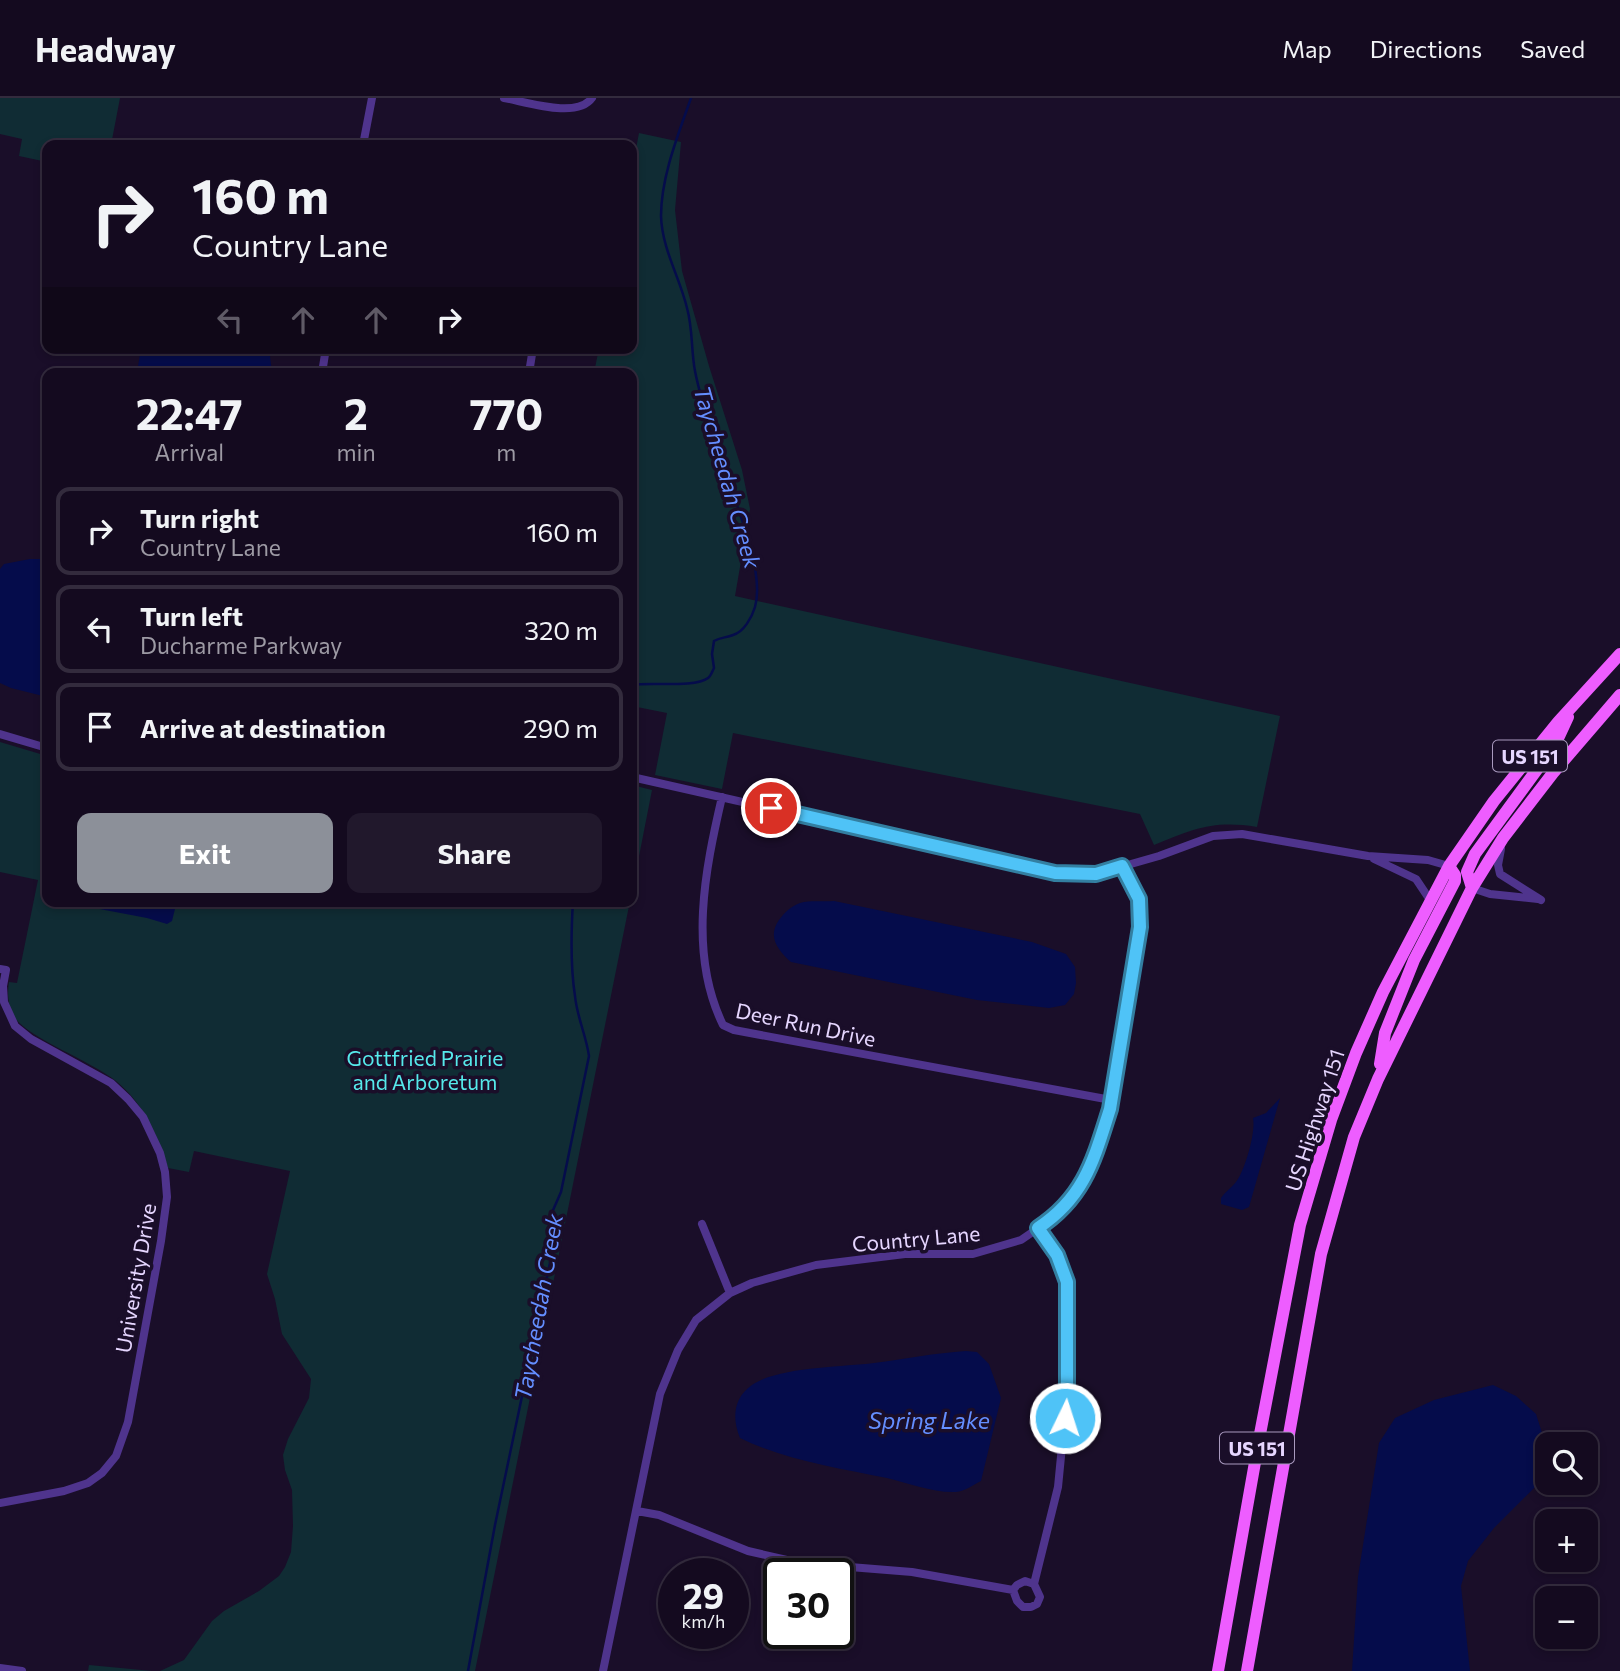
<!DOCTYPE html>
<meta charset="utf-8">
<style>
body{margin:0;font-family:Commissioner,sans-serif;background:#21182c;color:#f1f3f6;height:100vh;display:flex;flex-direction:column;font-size:26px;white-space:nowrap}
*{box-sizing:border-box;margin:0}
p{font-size:23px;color:#9d9aa4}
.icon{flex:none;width:38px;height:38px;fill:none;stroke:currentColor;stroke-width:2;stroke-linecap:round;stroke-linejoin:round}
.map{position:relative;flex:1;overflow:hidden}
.side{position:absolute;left:42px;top:270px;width:595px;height:539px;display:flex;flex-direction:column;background:#140a1f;border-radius:14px;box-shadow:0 4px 10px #0003,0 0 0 2px #332b3d}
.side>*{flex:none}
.guide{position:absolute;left:42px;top:42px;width:595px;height:214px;border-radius:14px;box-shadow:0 4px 10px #0003,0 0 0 2px #332b3d;background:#140a1f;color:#f1f3f6;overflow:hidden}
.controls{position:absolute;left:1535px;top:1334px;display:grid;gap:14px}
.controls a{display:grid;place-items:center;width:63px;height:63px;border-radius:14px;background:#140a1f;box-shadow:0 4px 10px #0003,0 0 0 2px #332b3d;font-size:35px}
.speed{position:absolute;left:658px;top:1460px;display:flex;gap:14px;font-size:35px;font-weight:700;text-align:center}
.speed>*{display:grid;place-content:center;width:91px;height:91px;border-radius:50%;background:#140a1f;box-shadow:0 4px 10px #0003,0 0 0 2px #332b3d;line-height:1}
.speed small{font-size:18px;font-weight:400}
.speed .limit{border:4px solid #111;border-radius:10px;background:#fff;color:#111}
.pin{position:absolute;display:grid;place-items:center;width:60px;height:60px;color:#fff;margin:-30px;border:4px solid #fff;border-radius:50%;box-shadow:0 2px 7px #0007}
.me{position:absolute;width:77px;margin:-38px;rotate:4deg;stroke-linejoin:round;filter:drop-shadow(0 0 5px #0008)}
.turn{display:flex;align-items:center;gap:24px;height:147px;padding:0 35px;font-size:32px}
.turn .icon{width:91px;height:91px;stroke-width:2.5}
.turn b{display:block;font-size:49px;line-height:60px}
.lanes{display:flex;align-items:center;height:66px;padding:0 35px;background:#0003;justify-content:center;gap:35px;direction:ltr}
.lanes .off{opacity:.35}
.eta{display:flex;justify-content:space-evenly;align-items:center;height:119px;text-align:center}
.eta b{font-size:42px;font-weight:700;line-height:49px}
.action{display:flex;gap:14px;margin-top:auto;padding:14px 35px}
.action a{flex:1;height:80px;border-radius:14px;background:#8c9099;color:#fff;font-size:28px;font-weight:700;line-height:80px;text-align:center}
.action a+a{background:#21182c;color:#f1f3f6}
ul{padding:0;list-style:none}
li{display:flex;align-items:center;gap:21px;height:88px;margin:0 14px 10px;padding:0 21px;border:4px solid #332b3d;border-radius:14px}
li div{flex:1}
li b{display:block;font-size:26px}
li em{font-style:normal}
header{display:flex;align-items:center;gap:42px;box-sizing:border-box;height:98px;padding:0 35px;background:#140a1f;border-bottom:2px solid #332b3d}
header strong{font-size:33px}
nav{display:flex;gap:38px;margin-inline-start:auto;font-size:24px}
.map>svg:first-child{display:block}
</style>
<header>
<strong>Headway</strong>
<nav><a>Map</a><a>Directions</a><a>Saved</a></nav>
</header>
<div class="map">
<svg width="1620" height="1573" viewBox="0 0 1620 1573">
<rect width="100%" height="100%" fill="#1a0e29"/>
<!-- green -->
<path fill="#102c34" d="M0 0H120L111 47H47V64L19 58 22 41 0 36Z
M639 35 681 44 675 112 682 173 709 268 742 372 750 411 735 498 1280 618 1257 729C1213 722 1194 731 1154 747L1140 716 733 635 722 691 655 677 667 615 632 608V275H594L599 250H632V72Z
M0 644 47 658V803H630L475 1573H160L184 1562 212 1523 224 1513 259 1493 279 1478 285 1469 291 1454 293 1428 292 1392 285 1372 283 1357 288 1341 309 1300 311 1281 282 1236 275 1201 267 1176 290 1073 194 1053 189 1074 168 1070C158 1037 143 1005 116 983 91 963 31 941 15 920 8 909 7 896 9 884L17 885 38 782 0 774Z
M632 687 652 692 632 794Z
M89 1567 152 1573H88Z"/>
<!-- water -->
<path fill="#050c4b" d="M141 250H269L272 275H137Z
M30 461H47V599L11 590 0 585V471L4 466Z
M83 803H177L172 823 167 826 147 820 89 809Z
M834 803 1032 844 1066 856 1075 869 1076 885 1074 896 1065 907 1049 910 977 902 791 864C778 852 767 839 779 822 785 814 790 809 800 805 810 802 823 804 834 803Z
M1280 1000 1249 1109 1242 1112 1221 1106V1100C1225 1094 1231 1090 1236 1084 1245 1072 1256 1034 1253 1020L1266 1015Z
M966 1253 977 1254 989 1266 1001 1300 981 1383C973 1387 965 1393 956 1394 933 1395 908 1385 887 1380 838 1370 785 1362 740 1340 732 1321 733 1300 752 1287 778 1269 841 1269 874 1265 905 1261 935 1255 966 1253Z
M1493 1287 1516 1298 1536 1316 1543 1338V1368L1535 1389 1494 1430 1468 1463 1461 1488 1470 1573H1352L1358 1479 1379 1345 1395 1320 1434 1302Z"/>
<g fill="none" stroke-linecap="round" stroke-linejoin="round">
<!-- stream -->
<path stroke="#050c4b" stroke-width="2.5" d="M632 587C650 584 695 590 708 580 711 578 712 574 714 570L712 556 714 543C721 539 726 540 733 537 744 534 752 519 755 509 768 465 718 367 707 320 703 305 698 289 695 273 691 253 693 231 687 210 680 180 662 151 661 118 661 79 678 37 691 0
M468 1573 495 1427 555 1141 550 1119 561 1094 589 958C586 937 577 919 575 898 570 866 571 835 573 803"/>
<!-- minor -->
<path stroke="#4f348d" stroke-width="8" d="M504 0C527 4 577 21 592 0
M363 47 372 0
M512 250 532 255
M322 275 326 250
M529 275 533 250
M0 636 47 650
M632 679 1055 775 1096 776 1159 758 1213 738 1242 736 1368 758 1428 762 1449 768
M722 699C705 772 688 855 723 927L734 932 1111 1002
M1501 751 1498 767 1500 776 1541 802
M1374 761 1416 781 1430 802
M1472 790 1490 796 1538 801
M0 871 6 872 3 888 4 904 15 928 31 941 111 985 128 1001 143 1019 160 1055 165 1074 167 1099 161 1143 128 1324 116 1358 102 1375 88 1385 64 1393 0 1405
M702 1126 730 1195
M637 1413 659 1417 748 1453 800 1465 912 1474 1013 1492
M1025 1483 1034 1486 1040 1499 1037 1506 1031 1509H1023L1017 1503 1013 1492 1017 1487Z
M1034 1486 1058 1389 1067 1297V1184L1057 1157 1038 1130
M0 1570 22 1573
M603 1573 660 1296 678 1252 696 1222 730 1195 752 1185 816 1167 905 1156H973L1021 1142 1053 1120 1076 1094 1092 1068 1110 1011 1140 829 1139 801 1122 768"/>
<!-- primary -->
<path stroke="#ee5dff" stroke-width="12" d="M1472 790 1467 774 1475 756 1555 647 1568 619
M1380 966 1385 935 1414 862 1455 783V777L1449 768
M1218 1573 1260 1336 1300 1127 1331 1022 1356 955 1383 894 1449 768 1494 703 1558 624 1620 556
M1247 1573 1321 1156 1354 1039 1378 981 1472 790 1503 740 1553 675 1620 597"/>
</g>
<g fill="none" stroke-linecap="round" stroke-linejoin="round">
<!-- route casing -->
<g stroke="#337fa1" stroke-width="18">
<path id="route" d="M771 710 1055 775 1096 776 1122 768 1139 801 1140 829 1110 1011C1094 1061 1085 1099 1038 1130L1057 1157 1067 1184V1297L1065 1320"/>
</g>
<!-- route -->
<use href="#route" stroke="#4fc3f7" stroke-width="12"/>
</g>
<g text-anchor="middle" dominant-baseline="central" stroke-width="7" stroke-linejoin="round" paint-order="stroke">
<!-- shield labels -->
<g fill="#1a0e29" stroke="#a99abf" stroke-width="2">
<rect x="1493" y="642.5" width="74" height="31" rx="5"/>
<rect x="1220" y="1334.5" width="74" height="31" rx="5"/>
</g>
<g font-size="19" font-weight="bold" fill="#e6d6ff">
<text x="1530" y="658">US 151</text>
<text x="1257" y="1350">US 151</text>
</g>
<!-- street labels -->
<g font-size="21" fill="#e6d6ff" stroke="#1a0e29">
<text transform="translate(806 926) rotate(12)">Deer Run Drive</text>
<text transform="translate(1314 1022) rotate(-72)">US Highway 151</text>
<text transform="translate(916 1140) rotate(-5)">Country Lane</text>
<text transform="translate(135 1180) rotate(-80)">University Drive</text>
</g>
<!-- park labels -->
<g font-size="21" fill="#56e9eb" stroke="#1a0e29">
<text x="425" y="959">Gottfried Prairie<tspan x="425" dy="24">and Arboretum</tspan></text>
</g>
<!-- water labels -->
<g font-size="23" font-style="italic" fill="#648eff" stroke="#1a0e29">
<text transform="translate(728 379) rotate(74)">Taycheedah Creek</text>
<text transform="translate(538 1209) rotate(-80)">Taycheedah Creek</text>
<text x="929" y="1322">Spring Lake</text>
</g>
</g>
</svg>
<div class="controls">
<a><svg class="icon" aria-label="search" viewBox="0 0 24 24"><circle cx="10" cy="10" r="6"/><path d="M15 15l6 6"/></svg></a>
<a>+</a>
<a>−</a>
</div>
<div class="speed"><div>29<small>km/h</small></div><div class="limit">30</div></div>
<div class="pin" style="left:771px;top:710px;background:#d93025"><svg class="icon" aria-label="arrive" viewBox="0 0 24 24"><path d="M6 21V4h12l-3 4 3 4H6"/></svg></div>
<svg class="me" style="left:1065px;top:1320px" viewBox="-20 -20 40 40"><circle r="17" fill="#4fc3f7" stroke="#fff" stroke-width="3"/><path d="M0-11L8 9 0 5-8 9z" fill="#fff"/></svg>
<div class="guide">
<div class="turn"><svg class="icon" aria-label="right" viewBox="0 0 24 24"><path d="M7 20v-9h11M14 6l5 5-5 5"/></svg><div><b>160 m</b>Country Lane</div></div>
<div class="lanes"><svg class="icon off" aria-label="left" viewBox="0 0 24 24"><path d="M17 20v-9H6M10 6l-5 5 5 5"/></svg><svg class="icon off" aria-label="ahead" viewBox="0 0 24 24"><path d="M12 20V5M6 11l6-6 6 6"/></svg><svg class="icon off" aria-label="ahead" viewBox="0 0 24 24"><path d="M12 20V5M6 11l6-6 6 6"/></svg><svg class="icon" aria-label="right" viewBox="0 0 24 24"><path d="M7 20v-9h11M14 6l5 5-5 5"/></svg></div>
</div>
<section class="side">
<div class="eta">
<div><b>22:47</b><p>Arrival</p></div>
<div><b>2</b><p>min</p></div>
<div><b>770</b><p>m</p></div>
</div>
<ul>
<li><svg class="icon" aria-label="right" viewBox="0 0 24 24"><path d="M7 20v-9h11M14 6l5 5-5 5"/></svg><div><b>Turn right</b><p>Country Lane</p></div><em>160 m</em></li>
<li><svg class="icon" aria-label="left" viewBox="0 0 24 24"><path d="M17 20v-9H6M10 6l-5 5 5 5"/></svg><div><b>Turn left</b><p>Ducharme Parkway</p></div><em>320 m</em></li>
<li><svg class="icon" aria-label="arrive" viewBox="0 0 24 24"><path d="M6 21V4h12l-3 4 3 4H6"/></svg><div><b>Arrive at destination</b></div><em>290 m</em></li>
</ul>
<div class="action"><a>Exit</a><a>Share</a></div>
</section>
</div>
